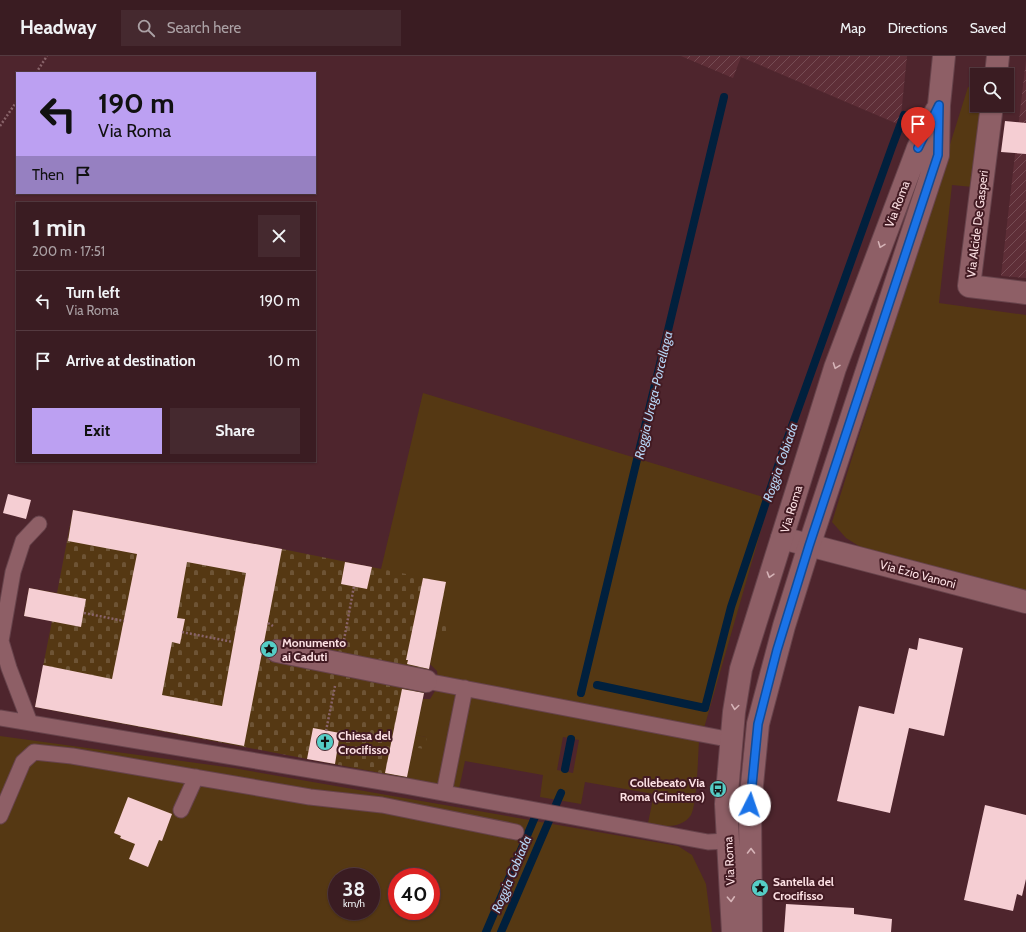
<!DOCTYPE html>
<meta charset="utf-8">
<style>
body{margin:0;font-family:Cabin,sans-serif;background:#45292f;color:#f1f3f6;height:100vh;display:flex;flex-direction:column;font-size:15px;white-space:nowrap}
*{box-sizing:border-box;margin:0}
p{font-size:13px;color:#aba1a5}
.icon{flex:none;width:22px;height:22px;fill:none;stroke:currentColor;stroke-width:2;stroke-linecap:round;stroke-linejoin:round}
.map{position:relative;flex:1;overflow:hidden}
.details{position:absolute;left:16px;top:146px;width:300px;height:260px;display:flex;flex-direction:column;background:#3a1c22;border-radius:0px;box-shadow:0 1px 3px #0004,0 0 0 1px #543a40}
.details>*{flex:none}
.top-card{position:absolute;left:16px;top:16px;width:300px;height:122px;border-radius:0px;box-shadow:0 1px 3px #0004,0 0 0 1px #543a40;background:#bca0f2;color:#111;overflow:hidden}
.fabs{position:absolute;left:970px;top:12px;display:grid;gap:8px}
.fabs a{display:grid;place-items:center;width:44px;height:44px;border-radius:0px;background:#3a1c22;box-shadow:0 1px 3px #0004,0 0 0 1px #543a40;font-size:20px}
.speed{position:absolute;left:328px;top:812px;display:flex;gap:8px;font-size:20px;font-weight:700;text-align:center}
.speed>*{display:grid;place-content:center;width:52px;height:52px;border-radius:50%;background:#3a1c22;box-shadow:0 1px 3px #0004,0 0 0 1px #543a40;line-height:1}
.speed small{font-size:10px;font-weight:400}
.speed .limit{border:6px solid #d22;background:#fff;color:#111}
.pin{position:absolute;display:grid;place-items:center;width:34px;height:34px;color:#fff;margin:-41px -17px;border-radius:50% 50% 50% 0;rotate:-45deg;box-shadow:0 0 4px #0007}
.pin .icon{rotate:45deg}
.me{position:absolute;width:44px;margin:-22px;rotate:4deg;stroke-linejoin:round;filter:drop-shadow(0 0 3px #0008)}
.turn{display:flex;align-items:center;gap:14px;height:84px;padding:0 16px;font-size:18px}
.turn .icon{width:52px;height:52px;stroke-width:2.5}
.turn b{display:block;font-size:28px;line-height:34px}
.then{display:flex;align-items:center;height:38px;padding:0 16px;background:#0003;gap:8px;font-size:15px}
.round{display:grid;place-items:center;flex:none;width:42px;height:42px;border-radius:0px;background:#45292f}
.headline{display:flex;align-items:center;justify-content:space-between;height:68px;padding:0 16px}
h1{font-size:24px;font-weight:700;line-height:30px}
.cta{display:flex;gap:8px;margin-top:auto;padding:8px 16px}
.cta a{flex:1;height:46px;border-radius:0px;background:#bca0f2;color:#111;font-size:16px;font-weight:700;line-height:46px;text-align:center}
.cta a+a{background:#45292f;color:#f1f3f6}
ul{padding:0;list-style:none}
li{display:flex;align-items:center;gap:12px;height:60px;padding:0 16px;border-top:1px solid #543a40}
li div{flex:1}
li b{display:block;font-size:15px}
li em{font-style:normal}
header{display:flex;align-items:center;gap:24px;box-sizing:border-box;height:56px;padding:0 20px;background:#3a1c22;border-bottom:1px solid #543a40}
header strong{font-size:19px}
nav{display:flex;gap:22px;margin-inline-start:auto;font-size:14px}
.search{width:280px;height:36px;background:#45292f;display:flex;align-items:center;gap:10px;box-sizing:border-box;padding:0 14px;border-radius:0px;color:#aba1a5;font-size:15px}
.map>svg:first-child{display:block}
</style>
<header>
<strong>Headway</strong>
<div class="search"><svg class="icon" aria-label="search" viewBox="0 0 24 24"><circle cx="10" cy="10" r="6"/><path d="M15 15l6 6"/></svg>Search here</div>
<nav><a>Map</a><a>Directions</a><a>Saved</a></nav>
</header>
<div class="map">
<svg width="1026" height="876" viewBox="0 0 1026 876">
<defs>
<pattern id="industrial-furrows" width="10" height="10" patternUnits="userSpaceOnUse"><rect width="10" height="10" fill="#5e2e37"/><path d="M-1 1l2-2M0 10L10 0M9 11l2-2" fill="none" stroke="#764c54"/></pattern>
<pattern id="cemetery-stones" width="16" height="16" patternUnits="userSpaceOnUse"><rect width="16" height="16" fill="#553813"/><path d="M2 7V4a2 2 0 0 1 4 0v3zM10 15v-3a2 2 0 0 1 4 0v3z" fill="#6e5435"/></pattern>
</defs>
<rect width="100%" height="100%" fill="#4e252d"/>
<!-- industrial -->
<path fill="url(#industrial-furrows)" d="M681 0H907L900 69 741 1 733 22Z
M1026 4V222L1001 220Z"/>
<!-- grass -->
<path fill="#553813" fill-rule="evenodd" d="M968 31 977 32V49H982L973 131 952 129 939 247 1026 259V535L867 495 846 482 832 466Z
M423 337 770 443 704 672 438 622 437 615 430 608 437 574 447 576 439 564 381 513Z
M435 635 459 639 440 729 407 722 413 691 426 681 415 679 423 643H430Z
M468 641 699 685C698 700 697 748 691 759 682 773 662 771 648 767L654 738 585 726 581 748 540 741 543 719 465 705 459 733 450 731ZM563 681 579 684 573 717 557 714Z
M0 680 233 712 678 790 692 799 706 828 712 876H0ZM337 821H371V855H337ZM397 821H431V855H397Z"/>
<!-- cemetery -->
<path fill="url(#cemetery-stones)" d="M73 454 282 493 446 526 439 564 449 566 447 577 437 575 415 679 427 681 424 693 413 691 407 722 35 651 52 565 24 560 29 532 57 537Z"/>
<g fill="none" stroke-linecap="round" stroke-linejoin="round">
<!-- stream -->
<path stroke="#01203d" stroke-width="8" d="M597 629 705 652 731 551 783 395 892 91 904 59
M581 637 724 41
M565 713 571 683
M486 876 535 761
M501 876 561 737"/>
</g>
<!-- building -->
<path fill="#f5ced3" fill-rule="evenodd" d="M1005 65 1026 67V98L1001 96Z
M8 438 31 444 26 463 3 457Z
M73 454 282 493 244 690 35 651 43 609 112 623 137 498 68 485ZM187 506 246 517 222 650 162 639 172 586 180 588 185 563 177 562Z
M345 506 372 511 367 533 341 528Z
M423 522 446 526 429 613 407 608 408 604H406Z
M29 532 86 543 81 571 24 560Z
M919 582 963 592 944 680 909 672 890 757 837 745 859 650 894 658 909 592 917 594Z
M402 633 424 637 407 721 385 717Z
M313 672 340 677 335 708 307 703Z
M128 741 172 758 162 785 159 784 148 811 129 803 135 788 120 782 121 780 114 777Z
M985 749 1026 759V823L1022 840 1017 838 1013 855 964 844Z
M786 848 854 852V858L892 863 891 876H784Z"/>
<g fill="none" stroke-linecap="round" stroke-linejoin="round">
<!-- service casing -->
<g stroke="#67434b" stroke-width="17">
<path id="service" d="M426 625 732 684
M0 662 406 730 708 786 728 785
M30 667 9 612 1 585 13 516 23 485 39 468
M444 737 465 632
M181 754 196 721
M0 760 23 706 34 696 72 700 310 741 382 749 516 776"/>
</g>
<!-- pedestrian casing -->
<g stroke="#67434b" stroke-width="24">
<path id="pedestrian" d="M277 595 426 625"/>
</g>
<!-- minor casing -->
<g stroke="#67434b" stroke-width="24">
<path id="minor" d="M996 19 998 0
M992 49 969 230 1026 237
M782 482 1026 546"/>
</g>
<!-- tertiary casing -->
<g stroke="#67434b" stroke-width="24">
<path id="tertiary" d="M733 876 726 748 734 656 741 613 835 312 918 92 936 55
M751 876 750 749 758 668 784 570 809 490 938 99 939 49 944 0"/>
</g>
<!-- path -->
<path stroke="#89646a" stroke-width="2.5" stroke-dasharray="2 2" stroke-linecap="butt" d="M36 17 47 0
M0 70 17 45
M84 557 124 565
M268 567 273 570
M182 576 233 586
M344 584 354 530
M326 675 335 630"/>
<!-- service -->
<use href="#service" stroke="#8e5f66" stroke-width="15"/>
<!-- pedestrian -->
<use href="#pedestrian" stroke="#8e5f66" stroke-width="22"/>
<!-- minor -->
<use href="#minor" stroke="#8e5f66" stroke-width="22"/>
<!-- tertiary -->
<use href="#tertiary" stroke="#8e5f66" stroke-width="22"/>
</g>
<!-- one-way arrows -->
<defs><path id="oneway-chevron" d="M-2-3.5L2.5 0L-2 3.5" fill="none" stroke-width="1.6" stroke-linecap="round" stroke-linejoin="round"/></defs>
<g stroke="#d6b4b8">
<use href="#oneway-chevron" transform="translate(881 189) rotate(111)"/>
<use href="#oneway-chevron" transform="translate(836 310) rotate(110)"/>
<use href="#oneway-chevron" transform="translate(770 519) rotate(107)"/>
<use href="#oneway-chevron" transform="translate(735 651) rotate(98)"/>
<use href="#oneway-chevron" transform="translate(751 795) rotate(-90)"/>
<use href="#oneway-chevron" transform="translate(731 843) rotate(87)"/>
</g>
<g fill="none" stroke-linecap="round" stroke-linejoin="round">
<!-- route casing -->
<g stroke="#114b97" stroke-width="10">
<path id="route" d="M750 749 758 668 777 594 809 490 938 99 939 49 918 92"/>
</g>
<!-- route -->
<use href="#route" stroke="#1a73e8" stroke-width="7"/>
</g>
<!-- icons -->
<defs>
<g id="sight-disc" transform="scale(0.9)"><circle r="9.5" fill="#55cdc6" stroke="#431b23"/><path d="M0-6L1.8-2.2L6-1.7L2.9 1.2L3.7 5.4L0 3.3L-3.7 5.4L-2.9 1.2L-6-1.7L-1.8-2.2Z" fill="#111"/></g>
<g id="church-disc" transform="scale(0.9)"><circle r="9.5" fill="#55cdc6" stroke="#431b23"/><path d="M-1.2-6h2.4v3.5h3.3v2.4h-3.3V6h-2.4V-.1h-3.3v-2.4h3.3Z" fill="#111"/></g>
<g id="bus-disc" transform="scale(0.9)"><circle r="9.5" fill="#55cdc6" stroke="#431b23"/><path d="M-5-6H5V4H4V6H2V4H-2V6H-4V4H-5ZM-3.5-4V0h7V-4ZM-3.5 1.2v1.5H-2V1.2ZM2 1.2v1.5H3.5V1.2Z" fill="#111"/></g>
</defs>
<g fill-rule="evenodd">
<use href="#sight-disc" x="269" y="593"/>
<use href="#church-disc" x="325" y="686"/>
<use href="#bus-disc" x="718" y="733"/>
<use href="#sight-disc" x="760" y="832"/>
</g>
<g text-anchor="middle" dominant-baseline="central" stroke-width="4" stroke-linejoin="round" paint-order="stroke">
<!-- street labels -->
<g font-size="12" fill="#fde1e4" stroke="#431b23">
<text transform="translate(897 148) rotate(-69)">Via Roma</text>
<text transform="translate(977 168) rotate(-83)">Via Alcide De Gasperi</text>
<text transform="translate(791 453) rotate(-73)">Via Roma</text>
<text transform="translate(918 518) rotate(15)">Via Ezio Vanoni</text>
<text transform="translate(729 805) rotate(-93)">Via Roma</text>
</g>
<!-- poi labels -->
<g font-size="12" font-weight="bold" fill="#fde1e4" stroke="#431b23" text-anchor="start">
<text x="282" y="586">Monumento<tspan x="282" dy="14">ai Caduti</tspan></text>
<text x="338" y="679">Chiesa del<tspan x="338" dy="14">Crocifisso</tspan></text>
<text x="705" y="726" text-anchor="end">Collebeato Via<tspan x="705" dy="14">Roma (Cimitero)</tspan></text>
<text x="773" y="825">Santella del<tspan x="773" dy="14">Crocifisso</tspan></text>
</g>
<!-- water labels -->
<g font-size="13" font-style="italic" fill="#b6d5f5" stroke="#431b23">
<text transform="translate(653 339) rotate(-77)">Roggia Uraga-Porcellaga</text>
<text transform="translate(780 406) rotate(-71)">Roggia Cobiada</text>
<text transform="translate(511 818) rotate(-67)">Roggia Cobiada</text>
</g>
</g>
</svg>
<div class="fabs">
<a><svg class="icon" aria-label="search" viewBox="0 0 24 24"><circle cx="10" cy="10" r="6"/><path d="M15 15l6 6"/></svg></a>
</div>
<div class="speed"><div>38<small>km/h</small></div><div class="limit">40</div></div>
<div class="pin" style="left:918px;top:92px;background:#d93025"><svg class="icon" aria-label="arrive" viewBox="0 0 24 24"><path d="M6 21V4h12l-3 4 3 4H6"/></svg></div>
<svg class="me" style="left:750px;top:749px" viewBox="-20 -20 40 40"><circle r="19" fill="#fff"/><path d="M0-13L10 11 0 6-10 11z" fill="#1a73e8"/></svg>
<div class="top-card">
<div class="turn"><svg class="icon" aria-label="left" viewBox="0 0 24 24"><path d="M17 20v-9H6M10 6l-5 5 5 5"/></svg><div><b>190 m</b>Via Roma</div></div>
<div class="then">Then<svg class="icon" aria-label="arrive" viewBox="0 0 24 24"><path d="M6 21V4h12l-3 4 3 4H6"/></svg></div>
</div>
<section class="details">
<div class="headline"><div><h1>1 min</h1><p>200 m · 17:51</p></div><a class="round"><svg class="icon" aria-label="close" viewBox="0 0 24 24"><path d="M6 6l12 12M18 6L6 18"/></svg></a></div>
<ul>
<li><svg class="icon" aria-label="left" viewBox="0 0 24 24"><path d="M17 20v-9H6M10 6l-5 5 5 5"/></svg><div><b>Turn left</b><p>Via Roma</p></div><em>190 m</em></li>
<li><svg class="icon" aria-label="arrive" viewBox="0 0 24 24"><path d="M6 21V4h12l-3 4 3 4H6"/></svg><div><b>Arrive at destination</b></div><em>10 m</em></li>
</ul>
<div class="cta"><a>Exit</a><a>Share</a></div>
</section>
</div>
